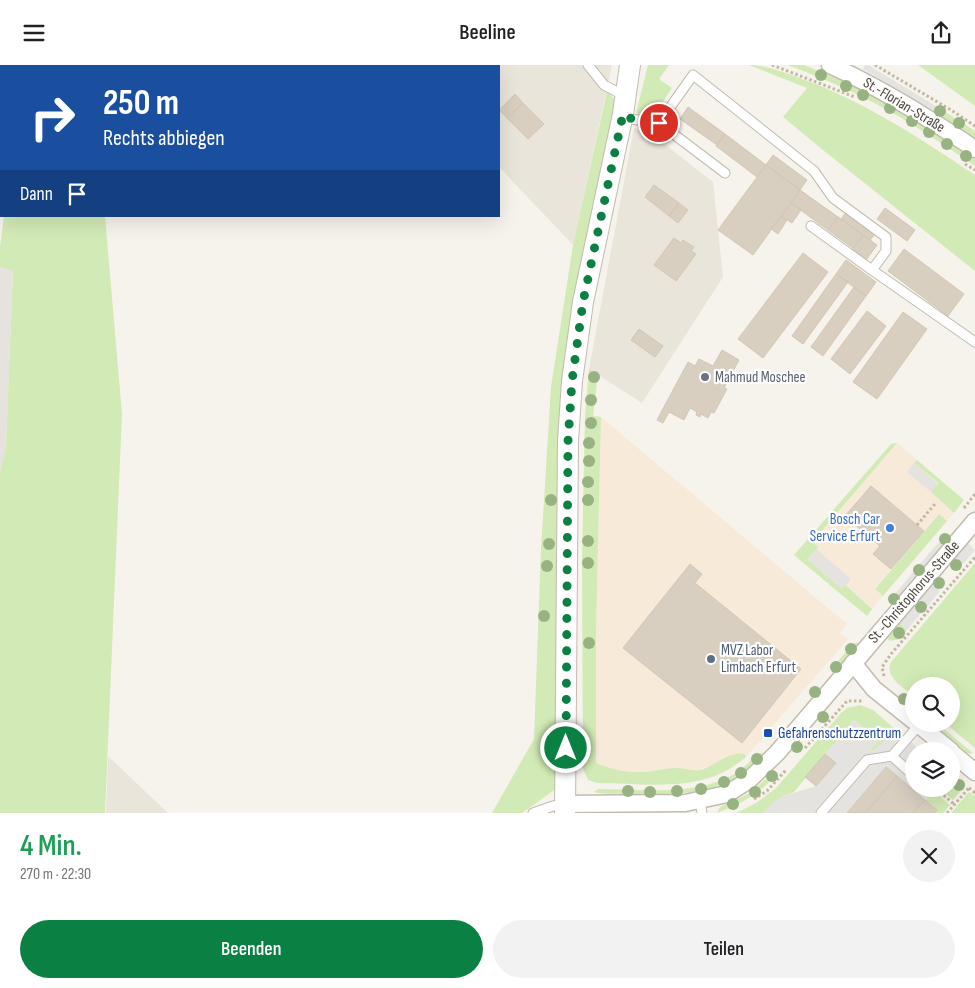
<!DOCTYPE html>
<html lang="de">
<meta charset="utf-8">
<style>
body{margin:0;font-family:"Sofia Sans Condensed",sans-serif;background:#f2f2f2;color:#202124;height:100vh;display:flex;flex-direction:column;font-size:19px;white-space:nowrap}
*{box-sizing:border-box;margin:0}
p{font-size:16px;color:#757577}
.icon{flex:none;width:28px;height:28px;fill:none;stroke:currentColor;stroke-width:2;stroke-linecap:round;stroke-linejoin:round}
.map{position:relative;height:748px;overflow:hidden}
.sheet{display:flex;flex-direction:column;background:#fff;flex:1}
.sheet>*{flex:none}
.hud{position:absolute;left:0px;top:0px;width:500px;height:152px;box-shadow:0 5px 20px #0002;background:#1a4fa0;color:#fff;overflow:hidden}
.fabs{position:absolute;left:905px;top:612px;display:grid;gap:10px}
.fabs a{display:grid;place-items:center;width:55px;height:55px;border-radius:50%;background:#fff;box-shadow:0 5px 20px #0002;font-size:25px}
.pin{position:absolute;display:grid;place-items:center;width:42px;height:42px;color:#fff;margin:-21px;border:2px solid #fff;border-radius:50%;box-shadow:0 1px 5px #0007}
.me{position:absolute;width:55px;margin:-28px;rotate:0deg;stroke-linejoin:round;filter:drop-shadow(0 0 4px #0008)}
.turn{display:flex;align-items:center;gap:18px;height:105px;padding:0 20px;font-size:22px}
.turn .icon{width:65px;height:65px;stroke-width:2.5}
.turn b{display:block;font-size:35px;line-height:42px}
.then{display:flex;align-items:center;height:48px;padding:0 20px;background:#0003;gap:10px;font-size:19px}
.round{display:grid;place-items:center;flex:none;width:52px;height:52px;border-radius:26px;background:#f2f2f2}
.headline{display:flex;align-items:center;justify-content:space-between;height:85px;padding:0 20px}
h1{font-size:30px;font-weight:600;line-height:38px;color:#1e9e55}
.primary-button{display:flex;gap:10px;margin-top:auto;padding:10px 20px}
.primary-button a{flex:1;height:58px;border-radius:30px;background:#0b8043;color:#fff;font-size:20px;font-weight:600;line-height:58px;text-align:center}
.primary-button a+a{background:#f2f2f2;color:#202124}
header{display:flex;justify-content:space-between;align-items:center;height:65px;padding:0 20px;background:#fff;font-size:22px;font-weight:600}
.map>svg:first-child{display:block}
</style>
<header><svg class="icon" aria-label="menu" viewBox="0 0 24 24"><path d="M4 6h16M4 12h16M4 18h16"/></svg>Beeline<svg class="icon" aria-label="share" viewBox="0 0 24 24"><path d="M12 15V3M7 8l5-5 5 5M5 13v7h14v-7"/></svg></header>
<div class="map">
<svg width="975" height="748" viewBox="0 0 975 748">
<rect width="100%" height="100%" fill="#f6f3ec"/>
<!-- residential -->
<path fill="#eae5da" d="M403 0H612L573 180 499 102V1Z
M634 63 653 70 713 117 723 212 642 338 589 304Z
M108 691 168 748H106Z"/>
<!-- commercial -->
<path fill="#f7ead8" d="M601 352 847 559 840 568 848 574 746 692 744 689 697 705 675 703 641 707H620L596 698V566Z
M897 378 917 395 915 398 931 427 954 448 947 456 938 449 875 523 883 531 872 544 845 521 807 494 817 482 812 477Z"/>
<!-- industrial -->
<path fill="#e6e2dd" d="M0 202 13 206 6 381 0 408Z"/>
<!-- green -->
<path fill="#d2eab5" d="M648 0H669L659 14 672 23 655 49 648 52 636 48Z
M749 0C766 0 780 6 797 12 862 35 918 72 975 110V206L823 85 783 52 807 23Z
M787 0H804L861 24 910 51 975 94V101C953 86 931 71 908 57 870 34 829 15 787 0Z
M918 0H975V41Z
M607 26 616 36 583 193 557 723 522 748H492L534 674 541 484 551 322 573 180Z
M936 41 975 66V73L933 45Z
M4 151H105L122 349 105 748H0V408L6 381 13 206 0 202V182Z
M589 304 598 309 593 351 601 352 596 566V698C611 704 625 708 641 707 652 707 664 703 676 703 686 703 696 708 706 703 717 698 732 686 744 689L746 692C735 701 723 709 709 713 674 724 633 718 597 718L588 715 583 704 582 496 585 351Z
M897 378 812 477 818 482 807 494 842 524 845 520 872 544 867 551 794 490 891 379Z
M917 395 964 435 954 448 931 427 938 418 914 398Z
M939 449 947 456 883 531 875 524Z
M975 498V683L946 659H951V621H914V631C903 622 884 612 891 597Z
M900 558 907 565 900 574 890 576 887 574Z
M854 578H859L833 609 831 604Z
M860 640 873 645 895 664 873 687 870 684 878 676 854 655 794 727 783 731 763 748H736L756 738 776 723 841 648 847 643Z
M932 659H938L973 688 968 689Z
M762 687C759 696 753 701 745 707 712 731 673 729 633 729 621 728 606 730 594 727L598 724C640 724 689 731 729 712 742 706 750 694 762 687Z
M774 707 776 710C759 729 741 739 717 748L720 742 748 729Z
M951 711 964 722 953 735 940 724H951Z
M933 725 950 740 943 748H934L936 744 925 735Z
M969 727 975 731V748H951Z"/>
<!-- parking -->
<path fill="#e5e3e0" d="M865 0H868L936 41 933 45 863 4Z
M914 398 938 419 931 427 907 407Z
M940 476 944 480 924 503 920 499Z
M968 478 975 485 963 499 956 493Z
M816 484 851 514 842 524 807 494Z
M914 506 919 510 899 533 895 529Z
M933 520 940 526 927 542 919 535Z
M914 542 921 548 907 565 900 558Z
M854 655 878 676 871 684 873 687 895 664 918 683 917 686H914V724H934L925 735 886 702 847 748H763L774 737 783 731 816 721 835 699 825 689Z"/>
<!-- building -->
<path fill="#d8cfc1" stroke="#d3c7b4" d="M515 29 523 38 507 53 499 45Z
M523 38 544 59 528 74 507 53Z
M688 42 725 69 717 80 680 54Z
M725 69 766 100 757 112 716 81Z
M773 90 807 115 800 125 766 100Z
M766 100 800 125 753 190 718 165Z
M654 120 679 138 669 151 645 132Z
M800 125 838 152 828 165 791 138Z
M679 138 688 145 678 158 669 151Z
M791 138 801 145 792 158 781 151Z
M885 143 915 165 907 176 877 154Z
M847 146 876 168 870 175 841 154Z
M781 151 787 155 778 169 771 164Z
M838 152 863 170 853 183 828 165Z
M863 170 877 180 866 195 852 185Z
M674 173 681 178 683 175 694 182 691 186 696 189 676 216 654 200Z
M904 184 964 229 948 251 888 206Z
M803 188 828 207 763 293 738 274Z
M846 195 876 217 866 231 836 209Z
M836 209 848 217 803 279 792 271Z
M854 222 866 231 823 291 811 282Z
M867 246 886 261 850 309 831 294Z
M903 247 927 264 877 334 853 317Z
M639 264 663 281 655 292 631 275Z
M722 285 739 295 724 323 727 324 714 348 711 347 708 353 701 349 700 352 696 350 697 347 690 343 684 355 669 347 663 358 657 355 688 297 695 301 699 294 713 301Z
M871 421 924 466 891 504 873 489 880 481 845 451Z
M690 499 702 509 695 518 801 604 742 678 623 583Z
M825 689 836 698 816 721 805 712Z
M886 702 897 711 866 748H847Z
M897 711 925 735 913 748H866Z
M925 735 937 745 934 748H913Z"/>
<g fill="none" stroke-linecap="round" stroke-linejoin="round">
<!-- service casing -->
<g stroke="#c2bbae" stroke-width="11">
<path id="service" d="M588 0 604 20 625 31
M623 49 631 54 659 58 693 10 814 106 833 133 886 172V186L872 205 811 161
M659 58 725 108
M872 205 975 277
M892 691 914 711
M700 736 702 748
M533 748 553 741 565 739
M821 748 867 695 892 691 919 660"/>
</g>
<!-- minor casing -->
<g stroke="#c2bbae" stroke-width="19">
<path id="minor" d="M830 0C881 23 928 53 975 84
M853 598 874 624 914 656
M918 659 951 686
M951 687 975 707
M565 739 685 738 727 729 749 715 777 688 975 456"/>
</g>
<!-- tertiary casing -->
<g stroke="#c2bbae" stroke-width="22">
<path id="tertiary" d="M565 748 568 376 572 316 583 237 623 49 630 0"/>
</g>
<!-- path -->
<path stroke="#c4b79f" stroke-width="3" stroke-dasharray="2.5 2.5" stroke-linecap="butt" d="M772 0 855 32
M875 0 951 45 975 61
M965 99 975 105
M964 443 975 429
M917 460 935 439
M884 611 882 602 891 589 975 492
M805 683 847 636H863
M969 723 975 728
M936 724 954 739
M754 734 767 726 786 705
M947 748 969 723"/>
<!-- service -->
<use href="#service" stroke="#fff" stroke-width="9"/>
<!-- minor -->
<use href="#minor" stroke="#fff" stroke-width="16"/>
<!-- tertiary -->
<use href="#tertiary" stroke="#fff" stroke-width="20"/>
</g>
<!-- trees -->
<g fill="#97b381">
<circle cx="821" cy="10" r="6"/>
<circle cx="846" cy="21" r="6"/>
<circle cx="863" cy="30" r="6"/>
<circle cx="890" cy="43" r="6"/>
<circle cx="940" cy="46" r="6"/>
<circle cx="912" cy="56" r="6"/>
<circle cx="959" cy="58" r="6"/>
<circle cx="929" cy="67" r="6"/>
<circle cx="947" cy="79" r="6"/>
<circle cx="966" cy="91" r="6"/>
<circle cx="594" cy="312" r="6"/>
<circle cx="591" cy="335" r="6"/>
<circle cx="591" cy="358" r="6"/>
<circle cx="589" cy="378" r="6"/>
<circle cx="589" cy="396" r="6"/>
<circle cx="588" cy="417" r="6"/>
<circle cx="551" cy="435" r="6"/>
<circle cx="588" cy="435" r="6"/>
<circle cx="945" cy="474" r="6"/>
<circle cx="588" cy="476" r="6"/>
<circle cx="549" cy="479" r="6"/>
<circle cx="588" cy="498" r="6"/>
<circle cx="956" cy="500" r="6"/>
<circle cx="547" cy="501" r="6"/>
<circle cx="919" cy="505" r="6"/>
<circle cx="939" cy="518" r="6"/>
<circle cx="894" cy="534" r="6"/>
<circle cx="921" cy="542" r="6"/>
<circle cx="544" cy="551" r="6"/>
<circle cx="899" cy="568" r="6"/>
<circle cx="589" cy="578" r="6"/>
<circle cx="851" cy="584" r="6"/>
<circle cx="836" cy="602" r="6"/>
<circle cx="815" cy="627" r="6"/>
<circle cx="904" cy="634" r="6"/>
<circle cx="823" cy="652" r="6"/>
<circle cx="797" cy="682" r="6"/>
<circle cx="757" cy="694" r="6"/>
<circle cx="741" cy="708" r="6"/>
<circle cx="772" cy="711" r="6"/>
<circle cx="724" cy="717" r="6"/>
<circle cx="959" cy="720" r="6"/>
<circle cx="701" cy="724" r="6"/>
<circle cx="628" cy="726" r="6"/>
<circle cx="677" cy="726" r="6"/>
<circle cx="650" cy="727" r="6"/>
<circle cx="755" cy="727" r="6"/>
<circle cx="733" cy="739" r="6"/>
</g>
<g fill="none" stroke-linecap="round" stroke-linejoin="round">
<!-- route -->
<path stroke="#0b8043" stroke-width="9" stroke-dasharray="0 16.2" d="M566 683 568 376 572 316 583 237 623 49 632 54 659 58"/>
</g>
<!-- markers -->
<circle fill="#6b7280" stroke="#fff" stroke-width="2" cx="705" cy="312" r="5"/>
<circle fill="#3f7fe0" stroke="#fff" stroke-width="2" cx="890" cy="463" r="5"/>
<circle fill="#5c6f8a" stroke="#fff" stroke-width="2" cx="711" cy="594" r="5"/>
<rect fill="#1a4fb4" stroke="#fff" stroke-width="2" x="763" y="663" width="10" height="10" rx="2.5"/>
<g text-anchor="middle" dominant-baseline="central" stroke-width="4.5" stroke-linejoin="round" paint-order="stroke">
<!-- street labels -->
<g font-size="15" fill="#4b4439" stroke="#fff">
<text transform="translate(904 40) rotate(31)">St.-Florian-Straße</text>
<text transform="translate(914 527) rotate(-49)">St.-Christophorus-Straße</text>
</g>
<!-- worship labels -->
<g font-size="15" fill="#5b616d" stroke="#fff" text-anchor="start">
<text x="715" y="312">Mahmud Moschee</text>
</g>
<!-- shop labels -->
<g font-size="15" fill="#366cbe" stroke="#fff" text-anchor="end">
<text x="880" y="454">Bosch Car<tspan x="880" dy="17">Service Erfurt</tspan></text>
</g>
<!-- service labels -->
<g font-size="15" fill="#4e5e75" stroke="#fff" text-anchor="start">
<text x="721" y="585">MVZ Labor<tspan x="721" dy="17">Limbach Erfurt</tspan></text>
</g>
<!-- transit labels -->
<g font-size="15" fill="#164399" stroke="#fff" text-anchor="start">
<text x="778" y="668">Gefahrenschutzzentrum</text>
</g>
</g>
</svg>
<div class="fabs">
<a><svg class="icon" aria-label="search" viewBox="0 0 24 24"><circle cx="10" cy="10" r="6"/><path d="M15 15l6 6"/></svg></a>
<a><svg class="icon" aria-label="layers" viewBox="0 0 24 24"><path d="M12 4l9 5-9 5-9-5zM3 14l9 5 9-5"/></svg></a>
</div>
<div class="pin" style="left:659px;top:58px;background:#d93025"><svg class="icon" aria-label="arrive" viewBox="0 0 24 24"><path d="M6 21V4h12l-3 4 3 4H6"/></svg></div>
<svg class="me" style="left:566px;top:683px" viewBox="-20 -20 40 40"><circle r="17" fill="#0b8043" stroke="#fff" stroke-width="3"/><path d="M0-11L8 9 0 5-8 9z" fill="#fff"/></svg>
<div class="hud">
<div class="turn"><svg class="icon" aria-label="right" viewBox="0 0 24 24"><path d="M7 20v-9h11M14 6l5 5-5 5"/></svg><div><b>250 m</b>Rechts abbiegen</div></div>
<div class="then">Dann<svg class="icon" aria-label="arrive" viewBox="0 0 24 24"><path d="M6 21V4h12l-3 4 3 4H6"/></svg></div>
</div>
</div>
<section class="sheet">
<div class="headline"><div><h1>4 Min.</h1><p>270 m · 22:30</p></div><a class="round"><svg class="icon" aria-label="close" viewBox="0 0 24 24"><path d="M6 6l12 12M18 6L6 18"/></svg></a></div>
<div class="primary-button"><a>Beenden</a><a>Teilen</a></div>
</section>
